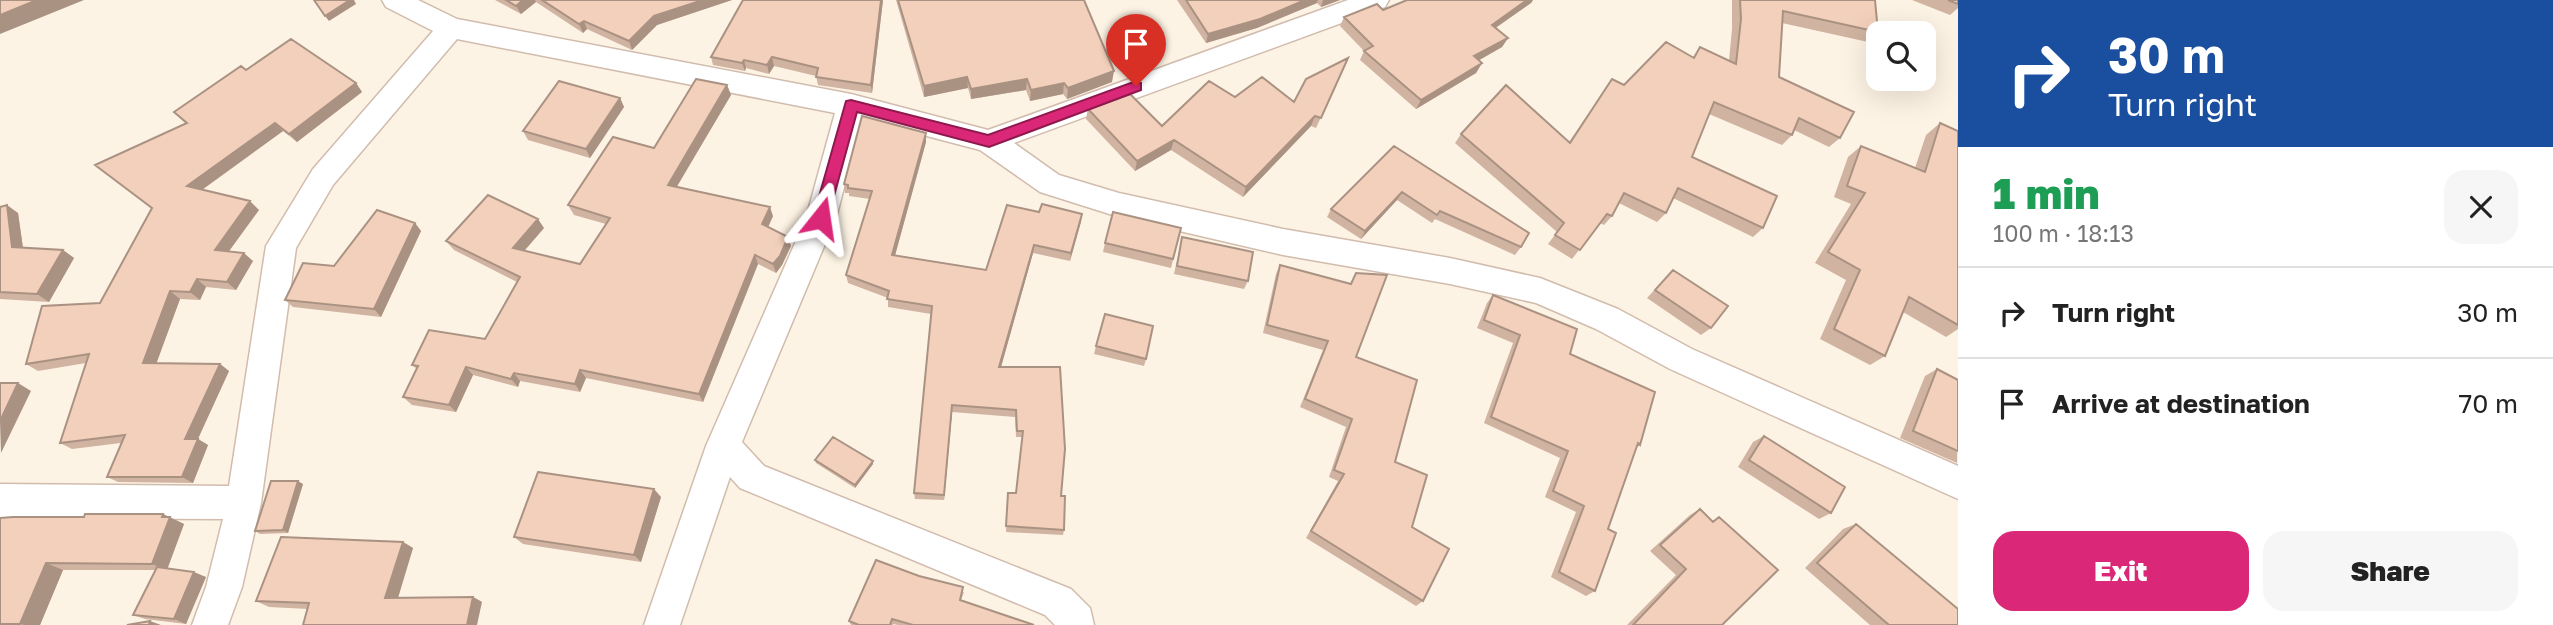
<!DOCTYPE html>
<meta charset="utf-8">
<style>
body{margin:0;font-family:"Golos Text",sans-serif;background:#f6f6f6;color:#222;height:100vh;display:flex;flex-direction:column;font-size:26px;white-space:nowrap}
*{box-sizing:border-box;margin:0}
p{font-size:23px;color:#767676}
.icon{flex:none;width:38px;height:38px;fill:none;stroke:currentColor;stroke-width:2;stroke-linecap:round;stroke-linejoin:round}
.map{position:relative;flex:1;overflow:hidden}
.panel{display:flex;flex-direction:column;background:#fff;width:595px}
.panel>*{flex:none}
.top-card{background:#1a4fa0;color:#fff;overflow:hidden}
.controls{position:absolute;left:1866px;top:21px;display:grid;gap:14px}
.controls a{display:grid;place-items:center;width:70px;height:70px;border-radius:14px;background:#fff;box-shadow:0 7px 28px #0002;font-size:35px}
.pin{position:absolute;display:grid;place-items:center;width:60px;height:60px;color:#fff;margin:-72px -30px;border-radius:50% 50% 50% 0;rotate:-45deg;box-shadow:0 0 7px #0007}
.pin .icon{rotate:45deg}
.me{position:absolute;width:77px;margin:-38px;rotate:15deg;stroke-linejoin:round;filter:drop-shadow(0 0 5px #0008)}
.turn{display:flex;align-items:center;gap:24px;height:147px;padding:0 35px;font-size:32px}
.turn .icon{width:91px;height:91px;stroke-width:2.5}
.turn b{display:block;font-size:49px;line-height:60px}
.round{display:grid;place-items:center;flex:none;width:74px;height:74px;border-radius:21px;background:#f6f6f6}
.overview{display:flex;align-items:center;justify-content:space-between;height:119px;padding:0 35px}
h1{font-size:42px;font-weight:800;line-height:52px;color:#1e9e55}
.action{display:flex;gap:14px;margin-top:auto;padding:14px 35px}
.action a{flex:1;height:80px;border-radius:21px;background:#db2777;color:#fff;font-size:28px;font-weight:800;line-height:80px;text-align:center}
.action a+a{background:#f6f6f6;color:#222}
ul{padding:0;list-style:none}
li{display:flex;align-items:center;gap:21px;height:91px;padding:0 35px;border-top:2px solid #e0e0e0}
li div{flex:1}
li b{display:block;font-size:26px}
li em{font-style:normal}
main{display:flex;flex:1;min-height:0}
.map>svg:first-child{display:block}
</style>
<main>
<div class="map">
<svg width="1958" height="625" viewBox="0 0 1958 625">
<rect width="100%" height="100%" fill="#fdf3e4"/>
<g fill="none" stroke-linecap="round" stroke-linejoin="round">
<!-- minor casing -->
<g stroke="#d1bcad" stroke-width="3">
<path id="minor" d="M382 0H418L457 19 851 94 988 130 1348 0H1389L1385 7 1014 143 1059 175 1119 193 1283 229 1450 258 1540 278 1618 309 1692 349 1958 466V499L1670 369 1596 329 1536 303 1450 284 1283 255 1119 217 1040 192 980 150 862 119 836 218 742 442 764 466 1071 589 1090 608 1094 625H1055L1045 615 740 488 730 477 680 625H644L706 446 806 218 835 113 457 39 333 185 296 248 261 503 242 587 228 625H192L206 587 223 519 0 518V484L229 486 266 246 313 169 433 31 386 7Z"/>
</g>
<!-- minor -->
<use href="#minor" fill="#fff" fill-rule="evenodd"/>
</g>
<!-- wall -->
<path fill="#d1b3a1" d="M495 0H732L657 25 632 50 587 29 583 33 536 2 521 14Z
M743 0H883L872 93 818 85 816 76 774 66 769 74 746 68 745 71 713 65 711 57Z
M896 0H1084L1112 82 1067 99 1063 94 1030 101 1026 90 971 99 968 88 924 97Z
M1177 0H1340L1321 7 1317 3 1257 28 1206 43Z
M1407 0H1533L1531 3 1496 28 1508 38 1502 47 1479 60 1482 63 1476 73 1416 109 1360 60 1364 51 1340 26 1344 17 1383 10Z
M1732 0H1875L1878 32 1868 42 1782 23 1779 77 1840 138 1829 147 1794 130 1792 135 1782 145 1709 114 1692 157 1763 228 1753 237 1673 198 1666 213 1657 222 1619 203 1612 216 1604 225 1600 223 1572 259 1548 244 1557 232 1455 143 1461 134 1569 142 1612 79 1624 85 1693 57 1700 47 1729 61 1732 29Z
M1912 0H1958V8L1950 15Z
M1348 58 1316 128 1311 126 1243 197 1171 150 1135 171 1086 119 1088 109 1162 126 1294 102Z
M246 70 356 83 362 92 297 142 283 131 202 190 259 210 229 251 253 261 236 290 206 287 200 300 180 299 156 363 220 364 229 371 198 439 208 445 193 483 118 482 107 477 121 443 72 449 60 443 86 363 38 371 26 364 100 303 152 209 95 165 186 124 174 112Z
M727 85 731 95 676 187 773 216 768 227 791 246 782 265 776 273 758 264 703 402 586 378 580 392 520 381 518 387 473 375 456 412 412 405 403 397 417 369 412 365 485 339 517 282 454 250 446 241 544 228 524 251 580 264 606 224 574 215 568 205 654 148Z
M620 98 624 107 590 158 528 140 523 131Z
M1940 123 1958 131V329L1946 337 1903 312 1885 356 1870 365 1820 339 1846 280 1815 263 1851 204 1834 197 1848 157 1861 146 1915 168 1926 135Z
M926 133V142L895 255 986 270 1039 212 1082 214 1070 261 1033 253 1001 367 1061 496 1064 530 1063 535 1006 532 1008 493H1016L1022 437H1016L1015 417 952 412 944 500 915 499 914 493 931 314 888 307V298L848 283 846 275 870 199 849 196V193H845L844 184Z
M1394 146 1521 247 1515 255 1435 219 1432 223 1397 200 1361 239 1327 217 1331 209Z
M0 207 18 213 23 248 63 250 74 258 49 302 0 299Z
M415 223 421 231 381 317 293 307 285 300 334 266Z
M1181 228 1171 268 1103 252 1105 243Z
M1182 237 1248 281 1244 289 1174 274Z
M1280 265 1350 284 1356 273V357L1395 462 1412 527 1423 601 1416 606 1306 538 1338 481 1329 477 1346 427 1300 407 1323 350 1263 333 1276 274Z
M1673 270 1711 328 1701 335 1647 298Z
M1493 295 1570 354 1640 445 1636 448 1608 529 1595 591 1586 596 1551 577 1576 512 1545 497 1560 458 1484 423 1513 343 1477 328 1487 303Z
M1096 346 1146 359 1144 366 1094 354Z
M1937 369 1958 380 1957 463 1900 438 1925 376Z
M1764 436 1831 513 1819 519 1738 467 1753 442Z
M815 460 873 464 855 488 816 463Z
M303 484 288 533 260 534 255 531Z
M661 497 641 562 523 544 514 537Z
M1700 509 1712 521 1719 517 1722 625H1627L1676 575 1650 551 1690 515Z
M163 514 184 524 167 569 206 577 186 624 145 619 133 615 155 570H63L40 625H0V518L84 517Z
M1856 524 1958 625H1870L1805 568 1843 529Z
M403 542 413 548 398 598 473 597 482 602 308 609 269 607 256 601Z
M964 592 961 600 1034 625H898L893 624V625H851L849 621Z"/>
<!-- shaded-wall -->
<path fill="#aa9283" d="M37 0H84L0 34V15Z
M350 0H354L356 4 329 21 325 16Z
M523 0H535L536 2 521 14 516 6Z
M703 0H732L657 25 632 50 629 41 654 16Z
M881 0H883L872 93 871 85Z
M1305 0H1318L1317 3 1257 28 1206 43 1208 34Z
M1323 0H1340L1321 7Z
M1527 0H1533L1531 3 1486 34 1492 25Z
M584 21 587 29 583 33 579 24Z
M1508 38 1502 47 1469 66 1474 56Z
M772 57 774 66 769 74 767 65Z
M744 60 746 68 745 71 742 63Z
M1482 63 1476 73 1416 109 1421 100Z
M1114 71 1112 82 1067 99 1068 88Z
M967 77 968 88 924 97V86Z
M1027 79 1026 90 971 99V89Z
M356 83 362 92 297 142 289 134Z
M1064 83 1063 94 1030 101 1031 90Z
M727 85 731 95 672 195 668 185Z
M620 98 624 107 590 158 586 149Z
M1315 116 1311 126 1243 197 1246 187Z
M275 123 283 131 196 194 187 186Z
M926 133V142L893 263 892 255Z
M1174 140 1171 150 1135 171 1137 161Z
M1402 192 1397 200 1361 239 1365 231Z
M250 201 259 210 224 258 215 250Z
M7 205 18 213 24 255 12 247Z
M770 207 773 216 765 234 762 224Z
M1082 214 1081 222 1070 261 1071 253Z
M538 219 544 228 519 257 513 248Z
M415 223 421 231 381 317 374 309Z
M788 237 791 246 782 265 776 273 773 264Z
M1034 245 1033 253 999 374V367Z
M63 250 74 258 49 302 37 294Z
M244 253 253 261 236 290 227 282Z
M755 255 758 264 703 402 699 394Z
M197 279 206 287 200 300 190 292Z
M170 291 180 299 154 370 143 363Z
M220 364 229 371 195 445 185 439Z
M466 367 473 375 456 412 449 405Z
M580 370 586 378 580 392 575 384Z
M514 373 520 381 518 387 511 379Z
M18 383 31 391 1 453 0 421Z
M952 405V412L944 500V495Z
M198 439 208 445 193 483 182 477Z
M873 461V464L855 488V485Z
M298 481 303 484 288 533 283 530Z
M654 489 661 497 641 562 634 555Z
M163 514 184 524 167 570 152 564Z
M403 542 413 548 396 604 385 598Z
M46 563 63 570 40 625H25L20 624Z
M194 572 206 577 186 624 174 619Z
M473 597 482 602 477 625H467Z
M150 621 161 625H149Z"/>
<!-- building -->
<path fill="#f3d0bb" stroke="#aa9283" stroke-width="2" d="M0 0H37L0 15Z
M314 0H350L325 16Z
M506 0H523L516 6Z
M542 0H703L654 16 629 41 584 21 579 24Z
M743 0H881L871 85 816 77 818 68 772 57 767 65 744 60 742 63 711 57Z
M898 0H1084L1114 71 1068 88 1064 83 1031 90 1027 79 971 89 967 77 924 86Z
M1186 0H1305L1260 19 1208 34Z
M1407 0H1527L1492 25 1508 38 1474 56 1482 63 1421 100 1364 51 1373 46 1344 17 1377 4 1383 10Z
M1740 0H1875L1878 32 1783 11 1779 77 1854 112 1840 138 1799 118 1792 135 1714 102 1692 157 1777 196 1763 228 1678 188 1666 213 1624 193 1612 216 1607 214 1580 250 1555 235 1564 223 1461 134 1506 85 1570 143 1612 79 1624 85 1666 42 1694 58 1700 47 1736 64 1741 19Z
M1948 0H1958V4Z
M291 39 356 83 289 134 275 123 187 186 250 201 215 250 244 253 227 282 197 279 190 292 170 291 143 363 220 364 185 439H198L182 477H107L125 435 60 443 89 354 26 364 42 306 100 303 152 208 95 165 187 123 174 112 241 66 246 70Z
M1348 58 1321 118 1315 116 1246 187 1174 140 1137 161 1088 109 1130 94 1162 126 1209 81 1235 97 1262 77 1294 102 1306 79Z
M696 79 727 85 668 185 770 207 762 224 788 237 780 256 773 264 755 255 699 394 580 370 575 384 514 373 511 379 466 367 449 405 403 397 418 366 412 365 429 330 485 339 520 277 446 241 488 195 538 219 513 248 580 264 610 218 568 205 613 137 654 148Z
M559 81 620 98 586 149 523 131Z
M862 116 926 133 892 255 986 270 1007 205 1039 212 1042 204 1082 214 1071 253 1034 245 999 367H1060L1065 449 1061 496H1065L1064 530 1006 526 1008 493H1016L1023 431H1017L1016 410 952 405 944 495 914 493 932 306 887 299 889 291 846 275 872 191 848 188V185L844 184Z
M1940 123 1958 131V325L1909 297 1885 356 1834 329 1860 270 1828 252 1865 193 1847 186 1861 146 1925 172Z
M1394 146 1529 233 1521 247 1440 211 1437 215 1402 192 1365 231 1331 209Z
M7 205 12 247 63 250 37 294 0 292V207Z
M377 210 415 223 374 309 285 300 303 263 334 266Z
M1113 212 1181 228 1173 259 1105 243Z
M1182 237 1253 252 1248 281 1177 266Z
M1280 265 1351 284 1356 273 1387 275 1356 357 1417 380 1395 462 1427 475 1412 527 1449 549 1423 601 1311 531 1344 474 1334 470 1352 419 1305 399 1328 341 1267 325Z
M1673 270 1728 306 1711 328 1655 290Z
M1493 295 1577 329 1570 354 1655 392 1640 445 1638 443 1608 529 1616 533 1595 591 1559 572 1584 506 1553 491 1568 451 1491 417 1520 335 1484 320Z
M1105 314 1153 326 1146 359 1096 346Z
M1937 369 1958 380V451L1913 431Z
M0 383H18L0 421Z
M1764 436 1845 487 1831 513 1749 460Z
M833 437 873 461 855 485 815 460Z
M538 472 654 489 634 555 514 537Z
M271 481H298L283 530 255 531Z
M1700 509 1713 522 1719 517 1778 570 1722 625H1633L1686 569 1660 545Z
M85 514H163L162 517H170L152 564 46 563 20 624H0V518L13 517H84Z
M1856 524 1958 609V625H1889L1817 563Z
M281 537 403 542 385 598 473 597 467 625H303L309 603 256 601Z
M876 560 919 576 963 587 960 600 1034 625H913L892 619 890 625H859L849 621Z
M157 567 194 572 174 619 133 615Z
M150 621 149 625H127Z"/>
<!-- route -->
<path fill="#db2777" stroke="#8e194d" stroke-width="2" d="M1136 81 1141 83V90L989 147 857 112 828 218 821 225 813 218 846 101 851 100 988 135Z"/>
</svg>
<div class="controls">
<a><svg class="icon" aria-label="search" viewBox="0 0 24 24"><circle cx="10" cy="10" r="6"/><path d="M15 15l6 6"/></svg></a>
</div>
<div class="pin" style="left:1136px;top:86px;background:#d93025"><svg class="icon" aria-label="arrive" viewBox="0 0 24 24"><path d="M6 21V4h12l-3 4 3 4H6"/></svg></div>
<svg class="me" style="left:821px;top:218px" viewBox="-20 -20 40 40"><path d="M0-17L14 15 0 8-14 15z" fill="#db2777" stroke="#fff" stroke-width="4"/></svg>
</div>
<section class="panel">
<div class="top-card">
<div class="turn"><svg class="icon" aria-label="right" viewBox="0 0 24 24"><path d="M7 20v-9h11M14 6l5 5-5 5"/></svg><div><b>30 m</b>Turn right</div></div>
</div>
<div class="overview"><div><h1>1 min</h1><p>100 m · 18:13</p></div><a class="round"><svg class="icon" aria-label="close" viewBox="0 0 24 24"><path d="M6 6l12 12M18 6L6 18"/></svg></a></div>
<ul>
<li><svg class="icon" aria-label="right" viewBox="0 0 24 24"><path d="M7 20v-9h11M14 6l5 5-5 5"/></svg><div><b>Turn right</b></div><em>30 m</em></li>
<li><svg class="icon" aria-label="arrive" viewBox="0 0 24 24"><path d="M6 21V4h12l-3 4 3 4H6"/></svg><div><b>Arrive at destination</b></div><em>70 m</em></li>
</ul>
<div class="action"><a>Exit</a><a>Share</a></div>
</section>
</main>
